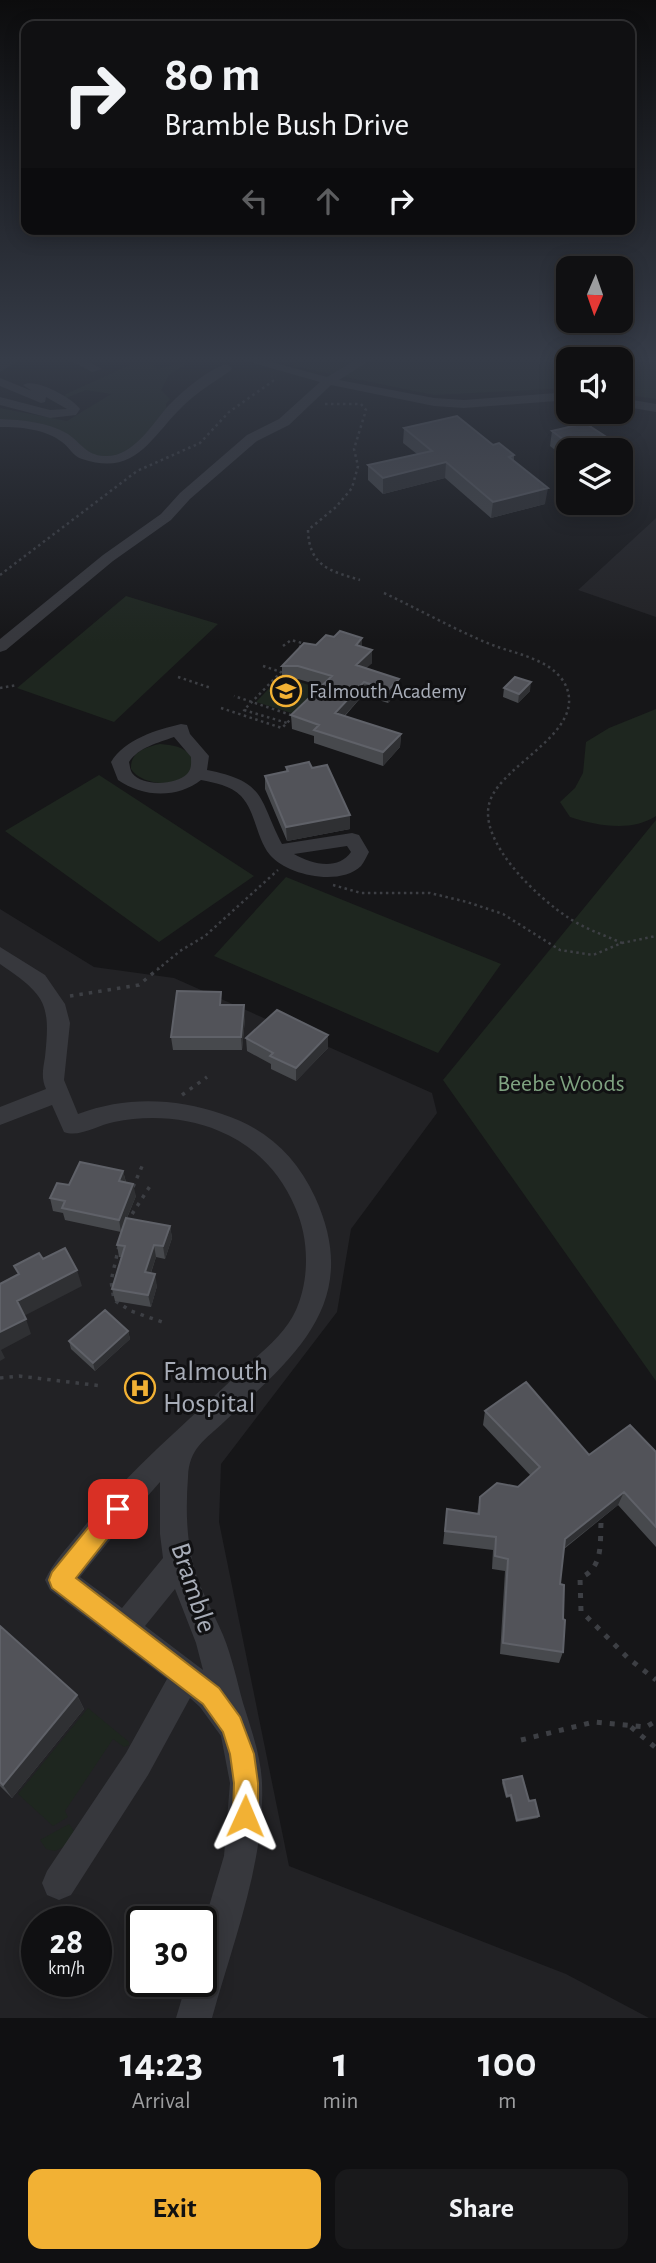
<!DOCTYPE html>
<style>
body{margin:0;font-family:"Alegreya Sans",sans-serif;background:#19191b;color:#f1f3f6;height:100vh;display:flex;flex-direction:column;font-size:26px;white-space:nowrap}
*{box-sizing:border-box;margin:0}
p{font-size:23px;color:#9c9d9f}
.icon{flex:none;width:38px;height:38px;fill:none;stroke:currentColor;stroke-width:2;stroke-linecap:round;stroke-linejoin:round}
.map{position:relative;height:2018px;overflow:hidden}
.panel{display:flex;flex-direction:column;background:#101012;flex:1}
.panel>*{flex:none}
.top-card{position:absolute;left:21px;top:21px;width:614px;height:214px;border-radius:14px;box-shadow:0 4px 18px #0003,0 0 0 2px #303032;background:#101012;color:#f1f3f6;overflow:hidden}
.needle{width:46px;rotate:182deg}
.controls{position:absolute;left:556px;top:256px;display:grid;gap:14px}
.controls a{display:grid;place-items:center;width:77px;height:77px;border-radius:14px;background:#101012;box-shadow:0 4px 18px #0003,0 0 0 2px #303032;font-size:35px}
.speed{position:absolute;left:21px;top:1906px;display:flex;gap:14px;font-size:35px;font-weight:700;text-align:center}
.speed>*{display:grid;place-content:center;width:91px;height:91px;border-radius:50%;background:#101012;box-shadow:0 4px 18px #0003,0 0 0 2px #303032;line-height:1}
.speed small{font-size:18px;font-weight:400}
.speed .limit{border:4px solid #111;border-radius:10px;background:#fff;color:#111}
.pin{position:absolute;display:grid;place-items:center;width:60px;height:60px;color:#fff;margin:-30px;border-radius:14px;box-shadow:0 4px 10px #0006}
.me{position:absolute;width:77px;margin:-38px;rotate:1deg;stroke-linejoin:round;filter:drop-shadow(0 0 5px #0008)}
.turn{display:flex;align-items:center;gap:24px;height:147px;padding:0 28px;font-size:32px}
.turn .icon{width:91px;height:91px;stroke-width:2.5}
.turn b{display:block;font-size:49px;line-height:60px}
.lanes{display:flex;align-items:center;height:66px;padding:0 28px;background:#0003;justify-content:center;gap:35px;direction:ltr}
.lanes .off{opacity:.35}
.eta{display:flex;justify-content:space-evenly;align-items:center;height:119px;text-align:center}
.eta b{font-size:42px;font-weight:700;line-height:49px}
.button{display:flex;gap:14px;margin-top:auto;padding:14px 28px}
.button a{flex:1;height:80px;border-radius:14px;background:#f2b134;color:#111;font-size:28px;font-weight:700;line-height:80px;text-align:center}
.button a+a{background:#19191b;color:#f1f3f6}
.map>svg:first-child{display:block}
</style>
<div class="map">
<svg width="656" height="2018" viewBox="0 0 656 2018">
<rect width="100%" height="100%" fill="#161618"/>
<!-- built -->
<path fill="#222225" fill-rule="evenodd" d="M656 518V617L578 590 655 519Z
M0 909 94 967 174 978 432 1093 437 1113 351 1229 337 1312 221 1464 219 1522 289 1866 566 1974 649 2018H0ZM37 1922H96V1981H37ZM142 1922H201V1981H142Z"/>
<!-- green -->
<path fill="#1e261f" d="M301 359H569V388L434 395 292 366Z
M621 359H656V399L621 394Z
M139 361 148 362 157 369 188 362 169 375 161 390 170 399 166 404 167 410 133 448 115 458 95 456 67 437 0 421V408L67 421 111 394 86 390 66 398 64 397 66 394Z
M126 596 218 624 114 722 17 688Z
M281 676 315 687 320 696 301 716 256 702Z
M656 709V816C632 832 597 826 570 817L560 802 575 788 583 773 586 742 609 728Z
M160 744C173 745 183 746 192 757 191 761 192 765 191 769 182 791 141 785 131 769 130 752 146 747 160 744Z
M99 775 254 876 159 942 5 831Z
M656 820V1381L443 1080Z
M286 877 501 964 438 1053 214 956Z
M88 1708 129 1742V1745L124 1747 113 1739 65 1811 68 1817 53 1826 18 1794Z
M69 1824 74 1831 65 1846 55 1851 46 1849 40 1840Z"/>
<g fill="none" stroke-linecap="round" stroke-linejoin="round">
<!-- path-far2 -->
<path stroke="#3d3f44" stroke-width="2.5" stroke-dasharray="2.5 3.5" stroke-linecap="butt" d="M325 404H361L366 410 354 449 358 466 352 488 336 507 308 530C309 566 330 571 360 580
M0 575 137 471 200 443 229 412 273 381 272 376
M384 593C418 609 450 627 485 642 503 650 522 653 540 662 549 666 558 673 564 682 591 731 503 762 490 801 476 841 539 899 569 918 585 929 604 935 622 943
M283 646 291 640 302 643 297 653
M263 666 281 672 244 710 287 723
M178 677 211 688
M0 688 17 685
M221 708 282 728 294 716 234 696
M333 885 361 893H430L467 902 503 914 560 950 593 955 622 943 656 936
M157 970 180 951 205 936 278 870"/>
<!-- path-far1 -->
<path stroke="#3d3f44" stroke-width="3.5" stroke-dasharray="3.5 6" stroke-linecap="butt" d="M70 996 139 985 159 968
M182 1095 207 1077
M133 1187 143 1164
M127 1222 152 1183
M119 1246 111 1281 114 1300 131 1311 165 1323
M0 1378 19 1376 102 1386"/>
<!-- path -->
<path stroke="#3d3f44" stroke-width="5" stroke-dasharray="5 8" stroke-linecap="butt" d="M601 1523C600 1545 603 1568 580 1578L581 1611 628 1658 656 1680
M631 1727 656 1748
M521 1740 594 1722 646 1727 656 1721"/>
<!-- minor -->
<path fill="#37383d" fill-rule="evenodd" d="M68 359H84L102 369 92 372Z
M239 359H260L327 377 357 359H372L339 380 434 398 464 400 569 392V400L464 408 434 406 331 385 289 425 257 441 190 499 171 520 113 561 6 650 0 652V639L103 555 161 514 180 493 247 435 279 419 320 382Z
M226 364 232 368 230 371C214 382 197 392 183 406 150 438 136 477 82 459 73 456 70 448 62 442 45 429 21 427 0 427V419C23 420 48 422 68 434 81 443 86 455 104 456 133 458 152 424 169 405 184 390 206 371 226 364Z
M0 378 32 391 23 385C34 377 73 398 80 409L76 415 50 418 0 405V397L50 410 67 409 46 397 45 402 41 403 0 386Z
M621 398 656 404V412L621 406Z
M181 724 187 725 190 734 209 756 207 770C267 782 258 798 282 844L352 833 359 835 369 852C367 856 364 862 361 866 339 887 287 875 270 855 256 838 256 812 241 796 230 785 215 783 201 780 177 799 142 797 118 780L111 762C125 739 156 730 181 724ZM174 737 191 757C191 763 192 769 187 774 176 785 143 787 132 773 130 770 130 766 129 762 139 747 158 743 174 737ZM347 846 351 852C338 871 311 864 294 854Z
M0 947 45 975 65 1004 70 1023 64 1080 78 1114C126 1096 175 1098 222 1114 266 1128 296 1156 315 1197 363 1302 295 1356 225 1421 205 1440 189 1448 188 1477 186 1504 186 1533 192 1559 197 1585 213 1611 223 1635 232 1657 237 1681 243 1703 251 1729 261 1756 262 1783 265 1862 233 1942 212 2018H176L187 1981H201V1933L224 1856 230 1783 221 1736 200 1707 190 1698 148 1775 71 1895 59 1900 47 1895 42 1883 47 1871 126 1753 167 1679 50 1590 45 1580C53 1562 67 1548 79 1533 126 1473 184 1425 240 1372 259 1354 285 1335 296 1310 310 1278 309 1238 295 1207 280 1172 254 1145 219 1131 187 1117 148 1115 114 1122 98 1125 79 1138 64 1132L52 1105 0 1125V1107L46 1089C41 1078 43 1069 45 1057 51 1002 45 995 0 964ZM160 1482V1534L163 1558 122 1608 80 1577 122 1525ZM175 1589 196 1643 203 1670 145 1626Z"/>
</g>
<!-- wall -->
<path fill="#47494d" d="M404 428 493 445 514 455V461L545 504 491 518 445 478 383 494 368 480V465L417 454 403 443Z
M552 431 613 450H569V461L550 446Z
M362 647 372 650V663L366 668 399 679 398 692 388 703 363 695 345 716 401 734 400 747 383 766 314 743V736L292 729 291 715 322 686 298 679H282V666Z
M504 688 530 691 518 703 503 697Z
M286 767 312 768 350 815V829L287 841 265 789V776L286 772Z
M222 1005 245 1018 242 1050H173L171 1037Z
M246 1038 328 1048 296 1081 271 1069V1064L247 1051Z
M123 1171 126 1182 136 1196 127 1218 170 1226 172 1238 165 1259 156 1257 151 1273 157 1286 151 1307 115 1301 112 1289 121 1257H119L117 1245 121 1232 65 1220 63 1213 53 1211 50 1198 69 1185Z
M128 1331 130 1339 95 1371 71 1349 69 1341Z
M485 1411 589 1455 656 1452V1547L618 1505 564 1549 560 1584 563 1652 559 1663 500 1654 505 1571 492 1569 493 1550 443 1544 447 1509 477 1514 480 1497 518 1487 531 1476 483 1425Z
M0 1626 77 1695 84 1709 12 1798 0 1786Z
M503 1780 529 1801 539 1816 538 1818 516 1822 510 1797 506 1798 502 1783Z"/>
<!-- shaded-wall -->
<path fill="#2f3033" d="M4 359H21L0 372V362Z
M614 442 613 450H601V446Z
M446 462 445 478 383 494V478Z
M627 465 625 480 621 481V466Z
M548 488 545 504 491 518 493 502Z
M362 638V651L356 645Z
M372 650V663L356 678V665Z
M399 679 398 692 388 703V690Z
M364 682 363 695 335 726V713Z
M531 682 530 691 518 703 519 694Z
M401 734 400 747 383 766V752Z
M350 815V829L287 841 286 827Z
M244 1005 245 1018 242 1050 241 1037Z
M328 1035V1048L296 1081V1068Z
M123 1171 126 1183 119 1181Z
M133 1184 136 1196 121 1232 119 1220Z
M170 1226 172 1238 165 1259 163 1246Z
M154 1245 156 1257 147 1284 145 1272Z
M77 1270 82 1286 22 1317 17 1301Z
M155 1274 157 1286 151 1307 148 1295Z
M26 1319 31 1334 1 1350 5 1358 0 1361V1332Z
M128 1331 130 1339 95 1371 93 1363Z
M624 1492 618 1505 560 1551 565 1539Z
M77 1695 84 1709 12 1798 3 1785Z"/>
<!-- building -->
<path fill="#525359" stroke="#5f6168" stroke-width="2" d="M457 416 493 445 499 443 514 455 509 457 548 488 493 502 446 462 383 478 368 465 432 451 404 428Z
M585 423 614 442 601 446 607 450H577L552 431Z
M621 460 627 465 621 466Z
M340 631 362 638 356 645 372 650 356 665 399 679 388 690 364 682 335 713 401 734 383 752 314 730 319 725 291 715 332 676 298 666H282L304 643 316 645 326 635 334 637Z
M515 677 531 682 519 694 504 688Z
M309 762 312 768 327 765 350 815 286 827 265 776 288 771 286 767Z
M177 991 221 992 220 1005H244L241 1037H171Z
M277 1010 328 1035 296 1068 270 1056 273 1053 246 1038Z
M80 1162 123 1171 119 1181 133 1184 119 1220 62 1208 65 1201 50 1198 57 1183 69 1185Z
M126 1218 170 1226 163 1246 154 1245 145 1272 155 1274 148 1295 112 1289 125 1246 117 1245Z
M65 1248 77 1270 17 1301 26 1319 0 1332V1284L19 1274 14 1266 39 1253 43 1259Z
M105 1310 128 1331 93 1363 69 1341Z
M526 1382 589 1455 630 1425 656 1452V1527L624 1492 565 1539 560 1584 564 1585 563 1619 565 1620 563 1652 503 1643 508 1559 495 1556 496 1537 445 1531 447 1509 479 1514 480 1497 497 1483 518 1487 540 1467 485 1411Z
M0 1626 77 1695 3 1785 0 1782Z
M522 1776 529 1801 535 1800 539 1816 517 1820 511 1795 507 1796 503 1780Z"/>
<!-- sky -->
<linearGradient id="sky" x2="0" y2="1"><stop stop-color="#0c0c0d"/><stop offset="0.56" stop-color="#363c48"/><stop offset="1" stop-color="#363c48" stop-opacity="0"/></linearGradient>
<rect width="656" height="642" fill="url(#sky)"/>
<!-- route -->
<path fill="#f2b134" stroke="#9d7322" stroke-width="2" d="M118 1498 125 1501 128 1509 125 1516 76 1578 219 1688 240 1717 254 1754 258 1783V1816L254 1825 245 1829 237 1825 233 1816 234 1783 230 1754 223 1732 203 1704 52 1588 49 1580 52 1572 110 1501Z"/>
<!-- icons -->
<defs>
<g id="school-ring" transform="scale(1.575)"><circle r="9.5" fill="#111113" stroke="#f2b134" stroke-width="1.5"/><path d="M0-5L7-2L0 1L-7-2ZM-4 1L0 2.5L4 1V4Q0 6-4 4Z" fill="#f2b134"/></g>
<g id="hospital-ring" transform="scale(1.575)"><circle r="9.5" fill="#111113" stroke="#f2b134" stroke-width="1.5"/><path d="M-5-5h3v3.5h4V-5h3V5h-3V1.5h-4V5h-3Z" fill="#f2b134"/></g>
</defs>
<g fill-rule="evenodd">
<use href="#school-ring" x="286" y="691"/>
<use href="#hospital-ring" x="140" y="1388"/>
</g>
<g text-anchor="middle" dominant-baseline="central" stroke-width="6" stroke-linejoin="round" paint-order="stroke">
<!-- far-poi labels -->
<g font-size="21" fill="#a8adb8" stroke="#111113" text-anchor="start">
<text x="309" y="691">Falmouth Academy</text>
</g>
<!-- park labels -->
<g font-size="24" fill="#7fa381" stroke="#111113">
<text x="561" y="1084">Beebe Woods</text>
</g>
<!-- near-poi labels -->
<g font-size="28" fill="#a8adb8" stroke="#111113" text-anchor="start">
<text x="163" y="1372">Falmouth<tspan x="163" dy="32">Hospital</tspan></text>
</g>
<!-- near-street labels -->
<g font-size="28" fill="#a8adb8" stroke="#111113">
<text transform="translate(193 1588) rotate(72)">Bramble</text>
</g>
</g>
</svg>
<div class="controls">
<a><svg class="needle" viewBox="-14 -14 28 28"><path d="M0-13l5 13h-10z" fill="#e53935"/><path d="M0 13l5-13h-10z" fill="#9c9d9f"/></svg></a>
<a><svg class="icon" aria-label="sound" viewBox="0 0 24 24"><path d="M4 9h4l5-4v14l-5-4H4zM17 9q2 3 0 6"/></svg></a>
<a><svg class="icon" aria-label="layers" viewBox="0 0 24 24"><path d="M12 4l9 5-9 5-9-5zM3 14l9 5 9-5"/></svg></a>
</div>
<div class="speed"><div>28<small>km/h</small></div><div class="limit">30</div></div>
<div class="pin" style="left:118px;top:1509px;background:#d93025"><svg class="icon" aria-label="arrive" viewBox="0 0 24 24"><path d="M6 21V4h12l-3 4 3 4H6"/></svg></div>
<svg class="me" style="left:245px;top:1816px" viewBox="-20 -20 40 40"><path d="M0-17L14 15 0 8-14 15z" fill="#f2b134" stroke="#fff" stroke-width="4"/></svg>
<div class="top-card">
<div class="turn"><svg class="icon" aria-label="right" viewBox="0 0 24 24"><path d="M7 20v-9h11M14 6l5 5-5 5"/></svg><div><b>80 m</b>Bramble Bush Drive</div></div>
<div class="lanes"><svg class="icon off" aria-label="left" viewBox="0 0 24 24"><path d="M17 20v-9H6M10 6l-5 5 5 5"/></svg><svg class="icon off" aria-label="ahead" viewBox="0 0 24 24"><path d="M12 20V5M6 11l6-6 6 6"/></svg><svg class="icon" aria-label="right" viewBox="0 0 24 24"><path d="M7 20v-9h11M14 6l5 5-5 5"/></svg></div>
</div>
</div>
<section class="panel">
<div class="eta">
<div><b>14:23</b><p>Arrival</p></div>
<div><b>1</b><p>min</p></div>
<div><b>100</b><p>m</p></div>
</div>
<div class="button"><a>Exit</a><a>Share</a></div>
</section>
